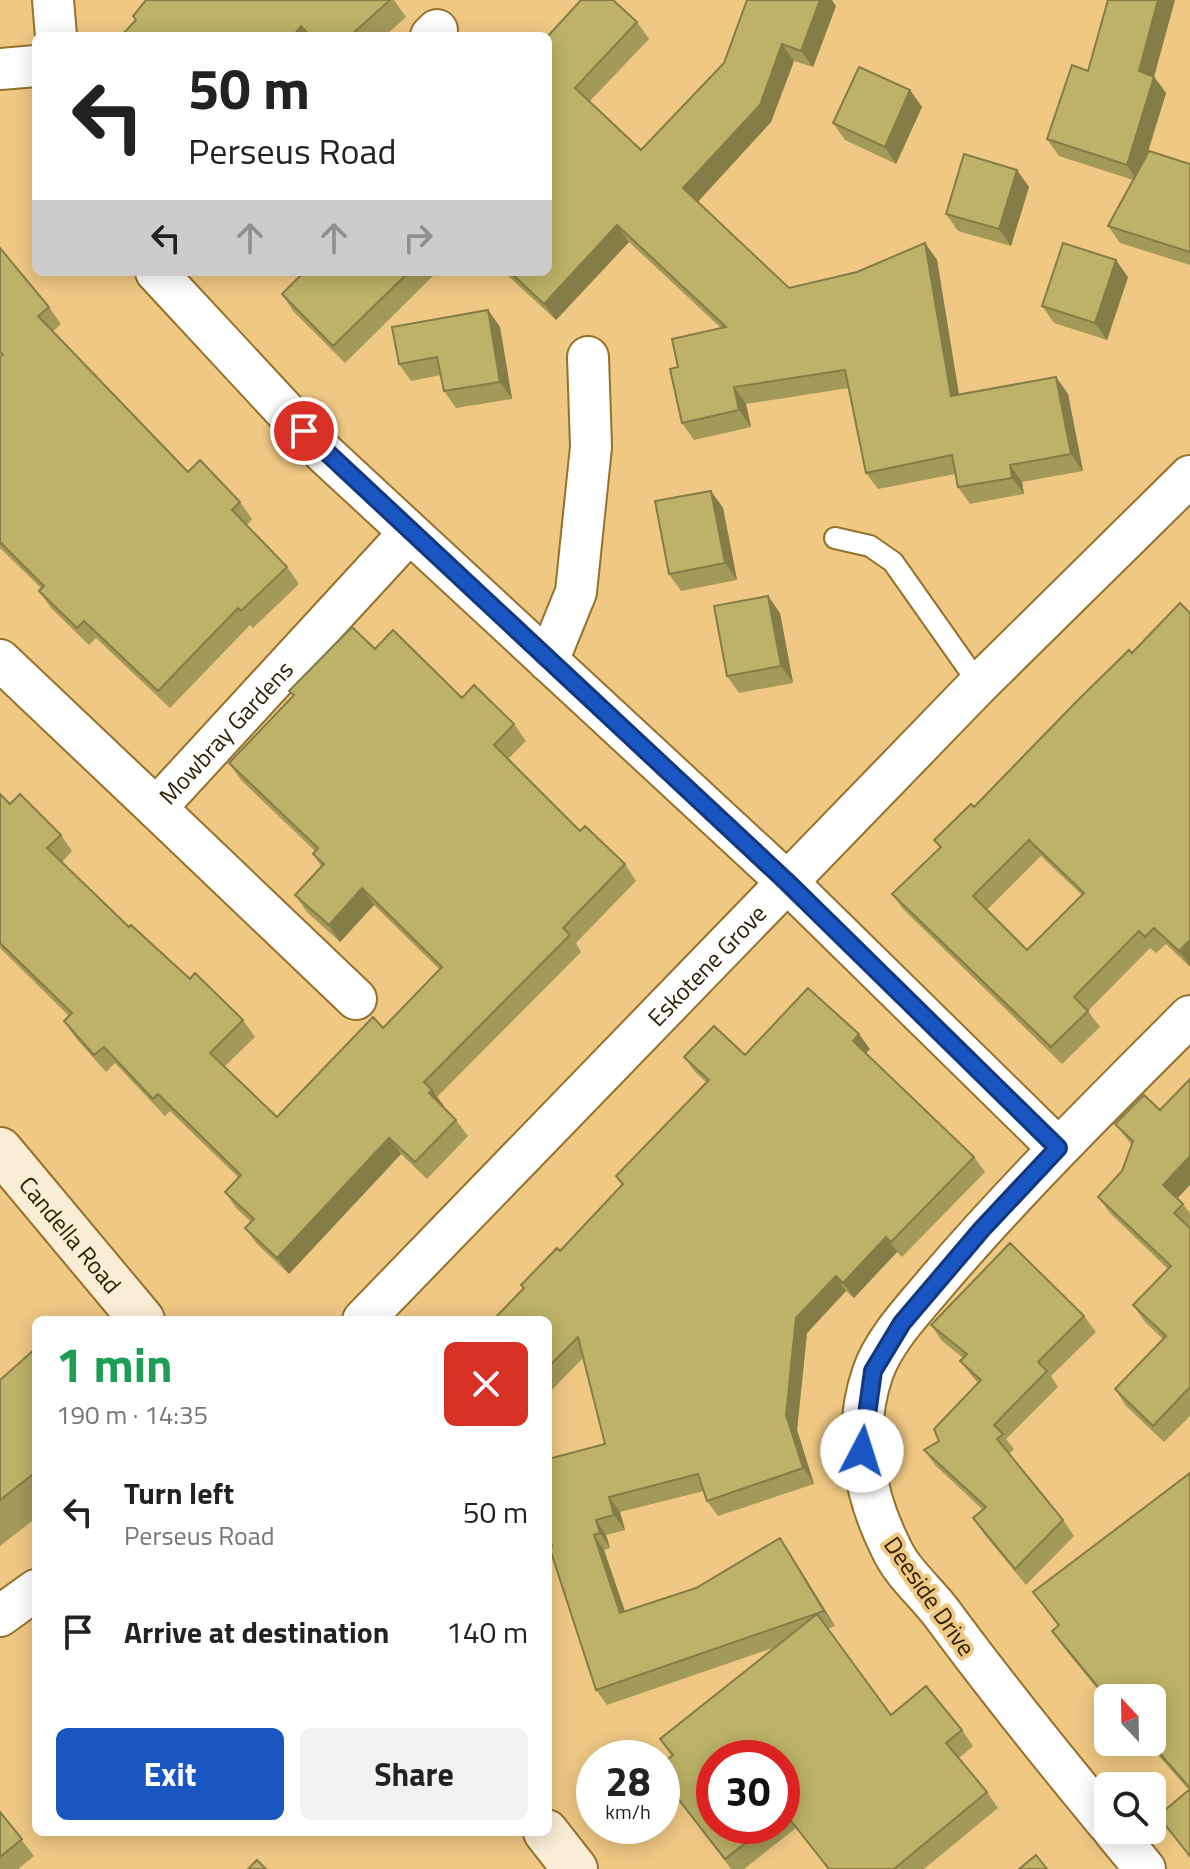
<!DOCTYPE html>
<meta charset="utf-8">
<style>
body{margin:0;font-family:"Titillium Web",sans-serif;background:#f2f2f2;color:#222;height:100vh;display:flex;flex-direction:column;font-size:30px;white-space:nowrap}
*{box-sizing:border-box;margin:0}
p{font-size:26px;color:#767676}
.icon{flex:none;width:44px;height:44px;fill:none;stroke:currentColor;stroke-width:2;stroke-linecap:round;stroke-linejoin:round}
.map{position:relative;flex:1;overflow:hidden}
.sheet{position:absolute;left:32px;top:1316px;width:520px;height:520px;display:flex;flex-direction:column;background:#fff;border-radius:12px;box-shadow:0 4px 20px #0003}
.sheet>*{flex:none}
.guide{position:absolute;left:32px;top:32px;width:520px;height:244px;border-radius:12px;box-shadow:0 4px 20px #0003;background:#fff;color:#222;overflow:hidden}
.needle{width:52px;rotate:338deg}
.controls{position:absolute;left:1094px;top:1684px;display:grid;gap:16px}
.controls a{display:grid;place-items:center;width:72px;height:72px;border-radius:12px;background:#fff;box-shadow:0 4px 20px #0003;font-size:40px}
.speed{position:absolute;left:576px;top:1740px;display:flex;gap:16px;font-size:40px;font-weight:700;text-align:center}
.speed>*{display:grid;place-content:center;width:104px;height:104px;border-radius:50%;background:#fff;box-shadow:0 4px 20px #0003;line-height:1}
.speed small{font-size:20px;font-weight:400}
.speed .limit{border:12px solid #d22;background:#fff;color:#111}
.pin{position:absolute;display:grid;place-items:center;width:68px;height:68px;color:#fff;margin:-34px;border:4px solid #fff;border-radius:50%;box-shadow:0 2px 8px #0007}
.me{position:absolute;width:88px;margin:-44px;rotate:5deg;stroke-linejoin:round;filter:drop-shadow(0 0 6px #0008)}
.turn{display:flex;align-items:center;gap:28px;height:168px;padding:0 24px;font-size:36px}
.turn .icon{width:104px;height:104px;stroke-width:2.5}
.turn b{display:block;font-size:56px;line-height:68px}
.lanes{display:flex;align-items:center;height:76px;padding:0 24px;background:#0003;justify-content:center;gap:40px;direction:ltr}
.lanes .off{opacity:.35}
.round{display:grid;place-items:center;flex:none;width:84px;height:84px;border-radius:12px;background:#f2f2f2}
.overview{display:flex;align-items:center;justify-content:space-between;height:136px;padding:0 24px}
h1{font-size:48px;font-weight:700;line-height:60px;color:#1e9e55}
.primary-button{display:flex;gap:16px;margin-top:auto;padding:16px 24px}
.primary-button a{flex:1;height:92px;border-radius:12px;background:#1a56c2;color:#fff;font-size:32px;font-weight:700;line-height:92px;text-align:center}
.primary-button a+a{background:#f2f2f2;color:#222}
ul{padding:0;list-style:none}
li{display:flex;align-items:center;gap:24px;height:120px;padding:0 24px}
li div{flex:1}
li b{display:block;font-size:30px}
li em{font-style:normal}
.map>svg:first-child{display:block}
</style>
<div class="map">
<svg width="1190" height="1869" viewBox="0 0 1190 1869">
<rect width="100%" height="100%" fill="#efc883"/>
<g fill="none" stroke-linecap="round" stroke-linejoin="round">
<!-- lane casing -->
<g stroke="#95712b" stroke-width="24">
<path id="lane" d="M835 538 870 546 893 562 979 684"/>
</g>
<!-- street casing -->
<g stroke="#95712b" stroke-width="44">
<g id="street">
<path d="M53 0 56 36"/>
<path d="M431 36 437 30"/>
<path d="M0 69 36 66"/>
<path d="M156 272 324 453 787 882 1058 1148"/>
<path id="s1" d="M0 660 156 808 409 533"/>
<path d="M548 661 576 592 591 447 588 357"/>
<path d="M156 808 356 999"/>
<path id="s2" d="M363 1320 979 684 1190 476"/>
<path d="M0 1616 36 1590"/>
<path d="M1108 1824C1051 1755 996 1687 943 1615 927 1593 902 1573 891 1548 864 1494 852 1432 873 1372 885 1338 916 1307 939 1279 1018 1187 1104 1102 1190 1016"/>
<path d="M1113 1830 1145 1869"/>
</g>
</g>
<!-- secondary casing -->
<g stroke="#95712b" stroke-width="48">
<g id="secondary">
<path id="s3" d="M0 1150 142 1320"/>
<path d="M546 1832 575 1869"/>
</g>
</g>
<!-- lane -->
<use href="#lane" stroke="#fff" stroke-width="20"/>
<!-- street -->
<use href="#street" stroke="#fff" stroke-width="40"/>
<!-- secondary -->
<use href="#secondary" stroke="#faedd5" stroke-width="44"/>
</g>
<!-- wall -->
<path fill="#a39959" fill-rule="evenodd" d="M146 0H394L406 17 385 36H121L136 20 133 16Z
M836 6 813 67 794 61 771 122 697 202 789 288 857 272 925 243 937 260 959 395 1056 377 1068 394 1083 471 1022 482 1024 494 970 504 958 487 955 474 878 489 866 473 849 388 746 404 751 427 694 440 682 423 678 367 721 328 629 242 556 320 504 272H548V36L637 22 649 39 589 102 641 150 724 63Z
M1088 71 1154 76 1166 93 1148 153 1190 164V265L1120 243 1108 226 1133 180 1059 156 1047 139Z
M910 90 922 107 896 164 845 140 833 123Z
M1029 187 1011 246 958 231 946 214Z
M0 248 49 307 61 324 53 331 188 472 240 502 252 519 247 525 287 567 299 584 253 628 250 625 170 708 96 638 89 645 51 608 39 591 41 588 0 548V357L2 356 0 354Z
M304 272H437L345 363 293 311 282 294Z
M1128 277 1107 340 1054 323 1042 306Z
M488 310 500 327 512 399 456 408 444 391 441 375 411 381 399 364Z
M711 491 723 508 737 580 681 591 669 574Z
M780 613 793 683 739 693 727 676Z
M1190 613V967L1166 944 1156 953 1150 948 1088 1011 1100 1027 1062 1064 904 910 892 894 940 848 934 840 974 807 1132 653ZM1041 856 1082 895 1027 950 987 910Z
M375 649 462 698 514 724 526 741 508 759 580 831 625 864 636 881 576 943 581 952 437 1097 443 1107 456 1120 468 1136 427 1179 401 1154 289 1274 257 1244 245 1228 251 1222 237 1209 225 1192 239 1178 170 1111 165 1116 115 1063 106 1072 75 1037 64 1021 69 1016 0 948V794L10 804 61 835 72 851 62 862 129 927 190 979 243 1020 255 1037 224 1067 277 1117 383 1028 439 969 374 905 340 942 307 912 295 895 321 866 313 854 315 851 241 780 229 763 293 696 289 691Z
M870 1049 866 1053 974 1157 985 1172 902 1257 897 1252 854 1298 846 1291 807 1333 797 1430 814 1484 718 1516 707 1501 704 1491 620 1512 625 1530 606 1535 610 1548 604 1550 625 1612 696 1588 780 1538 790 1553 835 1626 828 1629 891 1715 962 1730 973 1746 959 1758 987 1792 998 1808 924 1869H828L796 1828 744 1869H731L662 1778 672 1756 660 1739 776 1647 607 1705 596 1690 552 1546 605 1444 583 1358 548 1394V1320L521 1285 560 1251 622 1185 616 1176 706 1082 695 1072 684 1057ZM782 1758V1826H714Z
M1144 1095 1178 1198 1190 1213V1225L1189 1227 1190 1228V1416L1164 1442 1126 1406 1115 1389 1163 1339 1145 1322 1133 1305 1168 1269 1110 1213 1098 1197 1122 1171 1132 1145 1115 1124Z
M1084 1316 1096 1332 1051 1376 1058 1387 1006 1439 1014 1449 1009 1454 1063 1520 1074 1536 1026 1585 984 1534 973 1518 983 1510 936 1466 924 1450 939 1441 978 1383 972 1376 960 1361 963 1358 942 1341 931 1325Z
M36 1348V1518L0 1546V1380Z
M1190 1473V1858L1158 1816 1189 1790 1149 1745 1146 1747 1141 1742H1152L1108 1698V1702L1064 1648 1052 1631 1058 1626 1033 1592Z
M0 1812 34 1856 18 1869H0Z"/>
<!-- shaded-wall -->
<path fill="#847d48" d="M820 0H832L836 6 813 67 801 51Z
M1158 0H1175L1151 88 1139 71Z
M301 26 308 36H293Z
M782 44 794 61 771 122 695 205 683 188Z
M1154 77 1166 93 1138 182 1127 165Z
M910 90 922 107 896 164 885 147Z
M1017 170 1029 187 1011 246 999 229Z
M617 225 629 242 556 320 544 304Z
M925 243 937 260 962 413 951 396Z
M1116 260 1128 277 1107 340 1095 323Z
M488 310 500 327 512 399 500 382Z
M1056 377 1068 394 1083 471 1071 454Z
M734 387 746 404 751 427 739 410Z
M1010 465 1022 482 1024 494 1012 478Z
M711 491 723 508 737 580 725 563Z
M768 596 780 613 793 683 781 666Z
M362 888 374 905 340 942 329 925Z
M1190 940V966L1179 951Z
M859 1034 870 1049 863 1056 853 1041Z
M432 1090 444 1106 441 1110 429 1093Z
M389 1138 401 1154 289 1274 277 1258Z
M1190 1156V1185L1175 1201 1163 1185Z
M886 1237 897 1252 854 1298 843 1283Z
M836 1276 846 1291 807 1333 797 1430 814 1484 803 1468 786 1415 796 1318Z
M609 1497 620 1512 625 1530 614 1515Z
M596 1520 606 1535 610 1548 600 1533Z
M594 1535 604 1550 631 1629 620 1613Z
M780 1538 790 1553 835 1626 824 1611Z"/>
<!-- building -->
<path fill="#bdb267" stroke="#847d48" stroke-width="2" fill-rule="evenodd" d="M146 0H390L350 36H310L301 26 293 36H121L136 20 133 16Z
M581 0H613L637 22 575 88 641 150 724 63 747 0H820L801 51 782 44 760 105 683 188 789 288 857 272 925 243 951 396 1056 377 1071 454 1010 465 1012 478 958 487 952 455 866 473 845 370 734 387 739 410 682 423 670 369 678 367 672 339 726 327 617 225 544 304 510 272H548V36Z
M1108 0H1158L1139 71 1154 77 1127 165 1047 139 1072 65 1088 71Z
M859 67 910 90 885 147 833 123Z
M1149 151 1190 164V252L1108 226Z
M964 154 1017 170 999 229 946 214Z
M1063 243 1116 260 1095 323 1042 306Z
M0 248 49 307 38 316 188 472 200 460 240 502 232 510 287 567 241 611 238 608 158 691 84 621 77 628 39 591 44 586 0 542V357L3 355 0 351Z
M304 272H409L333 346 282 294Z
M488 310 500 382 444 391 437 357 399 364 392 327Z
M711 491 725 563 669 574 655 501Z
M768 596 781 666 727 676 714 606Z
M1180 603 1190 613V940L1179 951 1154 928 1145 937 1139 931 1074 997 1088 1011 1051 1047 892 894 941 847 934 840 971 804 974 807 1078 700 1129 650 1132 653ZM1029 840 1084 893 1027 950 973 896Z
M352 627 375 649 393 630 462 698 474 685 514 724 494 745 580 831 585 826 625 864 563 928 570 935 424 1082 432 1090 429 1093 456 1120 415 1162 389 1138 277 1258 245 1228 254 1219 225 1192 241 1175 158 1094 153 1099 104 1047 94 1055 64 1021 72 1013 0 943V794L10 804 20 794 61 835 47 848 129 927 131 925 190 979 195 973 243 1020 210 1053 277 1117 373 1017 383 1028 442 967 362 888 329 925 295 895 324 864 313 854 318 848 229 763 294 695 289 691Z
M808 988 859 1034 853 1041 974 1157 891 1242 886 1237 843 1283 836 1276 796 1318 786 1415 803 1468 707 1501 698 1474 609 1497 614 1515 596 1520 600 1533 594 1535 620 1613 696 1588 780 1538 824 1611 596 1690 549 1546H552L548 1531V1459L605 1444 578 1337 548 1367V1320H493L524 1288 521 1285 557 1248 560 1251 623 1184 616 1176 709 1080 684 1057 714 1026 745 1055Z
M1190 1079V1156L1163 1185 1183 1204 1174 1213 1190 1228V1387L1153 1426 1115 1389 1166 1336 1133 1305 1171 1266 1098 1197 1122 1171 1133 1141 1115 1124 1144 1095 1160 1110Z
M1010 1243 1084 1316 1038 1362 1047 1371 994 1425 1003 1434 997 1439 1063 1520 1015 1569 973 1518 986 1507 924 1450 939 1441 934 1429 981 1380 960 1361 967 1354 931 1325Z
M36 1348V1472L0 1500V1380Z
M1190 1473V1788L1150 1742H1152V1698H1108V1699L1052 1631 1059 1625 1033 1592Z
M817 1614 891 1715 926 1686 962 1730 946 1743 987 1792 894 1869H829L784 1812 782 1814V1758H714V1826H767L725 1859 662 1778V1764L673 1755 660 1739Z
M1190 1789V1856L1158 1816Z
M0 1812 22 1839 0 1857Z
M1036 1855 1047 1869H1019Z
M257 1860 266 1869H248Z"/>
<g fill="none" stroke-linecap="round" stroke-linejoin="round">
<!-- route casing -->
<g stroke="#11387e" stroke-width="20">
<path id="route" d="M304 431 787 882 1058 1148 982 1229 902 1323 873 1371 862 1451"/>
</g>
<!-- route -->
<use href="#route" stroke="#1a56c2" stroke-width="14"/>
</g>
<g text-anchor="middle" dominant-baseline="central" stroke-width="8" stroke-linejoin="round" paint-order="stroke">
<!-- street labels -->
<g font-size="24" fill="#2c1d01" stroke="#efc883">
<text stroke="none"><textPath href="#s1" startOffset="318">Mowbray Gardens</textPath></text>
<text stroke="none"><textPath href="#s2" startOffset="494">Eskotene Grove</textPath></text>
<text stroke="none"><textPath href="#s3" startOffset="110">Candella Road</textPath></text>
<text transform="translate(930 1596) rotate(55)">Deeside Drive</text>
</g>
</g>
</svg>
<div class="controls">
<a><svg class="needle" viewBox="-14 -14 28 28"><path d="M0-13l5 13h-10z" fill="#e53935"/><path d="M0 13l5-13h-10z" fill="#767676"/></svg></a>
<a><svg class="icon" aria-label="search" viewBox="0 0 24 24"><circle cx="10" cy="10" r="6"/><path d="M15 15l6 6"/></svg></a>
</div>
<div class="speed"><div>28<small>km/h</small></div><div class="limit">30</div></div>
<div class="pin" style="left:304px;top:431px;background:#d93025"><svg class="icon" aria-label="arrive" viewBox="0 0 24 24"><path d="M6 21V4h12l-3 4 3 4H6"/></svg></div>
<svg class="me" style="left:862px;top:1451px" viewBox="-20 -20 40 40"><circle r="19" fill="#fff"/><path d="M0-13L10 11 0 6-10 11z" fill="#1a56c2"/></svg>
<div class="guide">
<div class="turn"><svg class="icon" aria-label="left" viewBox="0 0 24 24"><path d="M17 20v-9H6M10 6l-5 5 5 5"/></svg><div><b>50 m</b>Perseus Road</div></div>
<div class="lanes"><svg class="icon" aria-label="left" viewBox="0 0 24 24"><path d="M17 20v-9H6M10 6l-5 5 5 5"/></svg><svg class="icon off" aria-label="ahead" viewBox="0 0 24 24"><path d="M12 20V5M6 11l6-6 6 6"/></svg><svg class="icon off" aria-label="ahead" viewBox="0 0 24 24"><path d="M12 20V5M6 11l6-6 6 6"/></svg><svg class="icon off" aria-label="right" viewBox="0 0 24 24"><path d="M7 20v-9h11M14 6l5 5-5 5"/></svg></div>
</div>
<section class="sheet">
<div class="overview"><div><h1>1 min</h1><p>190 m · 14:35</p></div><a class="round" style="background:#d93025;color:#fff"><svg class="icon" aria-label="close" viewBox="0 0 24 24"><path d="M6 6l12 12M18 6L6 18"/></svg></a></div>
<ul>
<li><svg class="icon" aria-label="left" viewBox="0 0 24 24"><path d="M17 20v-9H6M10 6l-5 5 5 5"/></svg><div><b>Turn left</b><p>Perseus Road</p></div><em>50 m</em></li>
<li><svg class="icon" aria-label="arrive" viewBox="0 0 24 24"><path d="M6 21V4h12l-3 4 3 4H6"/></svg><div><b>Arrive at destination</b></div><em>140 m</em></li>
</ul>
<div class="primary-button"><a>Exit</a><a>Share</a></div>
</section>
</div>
